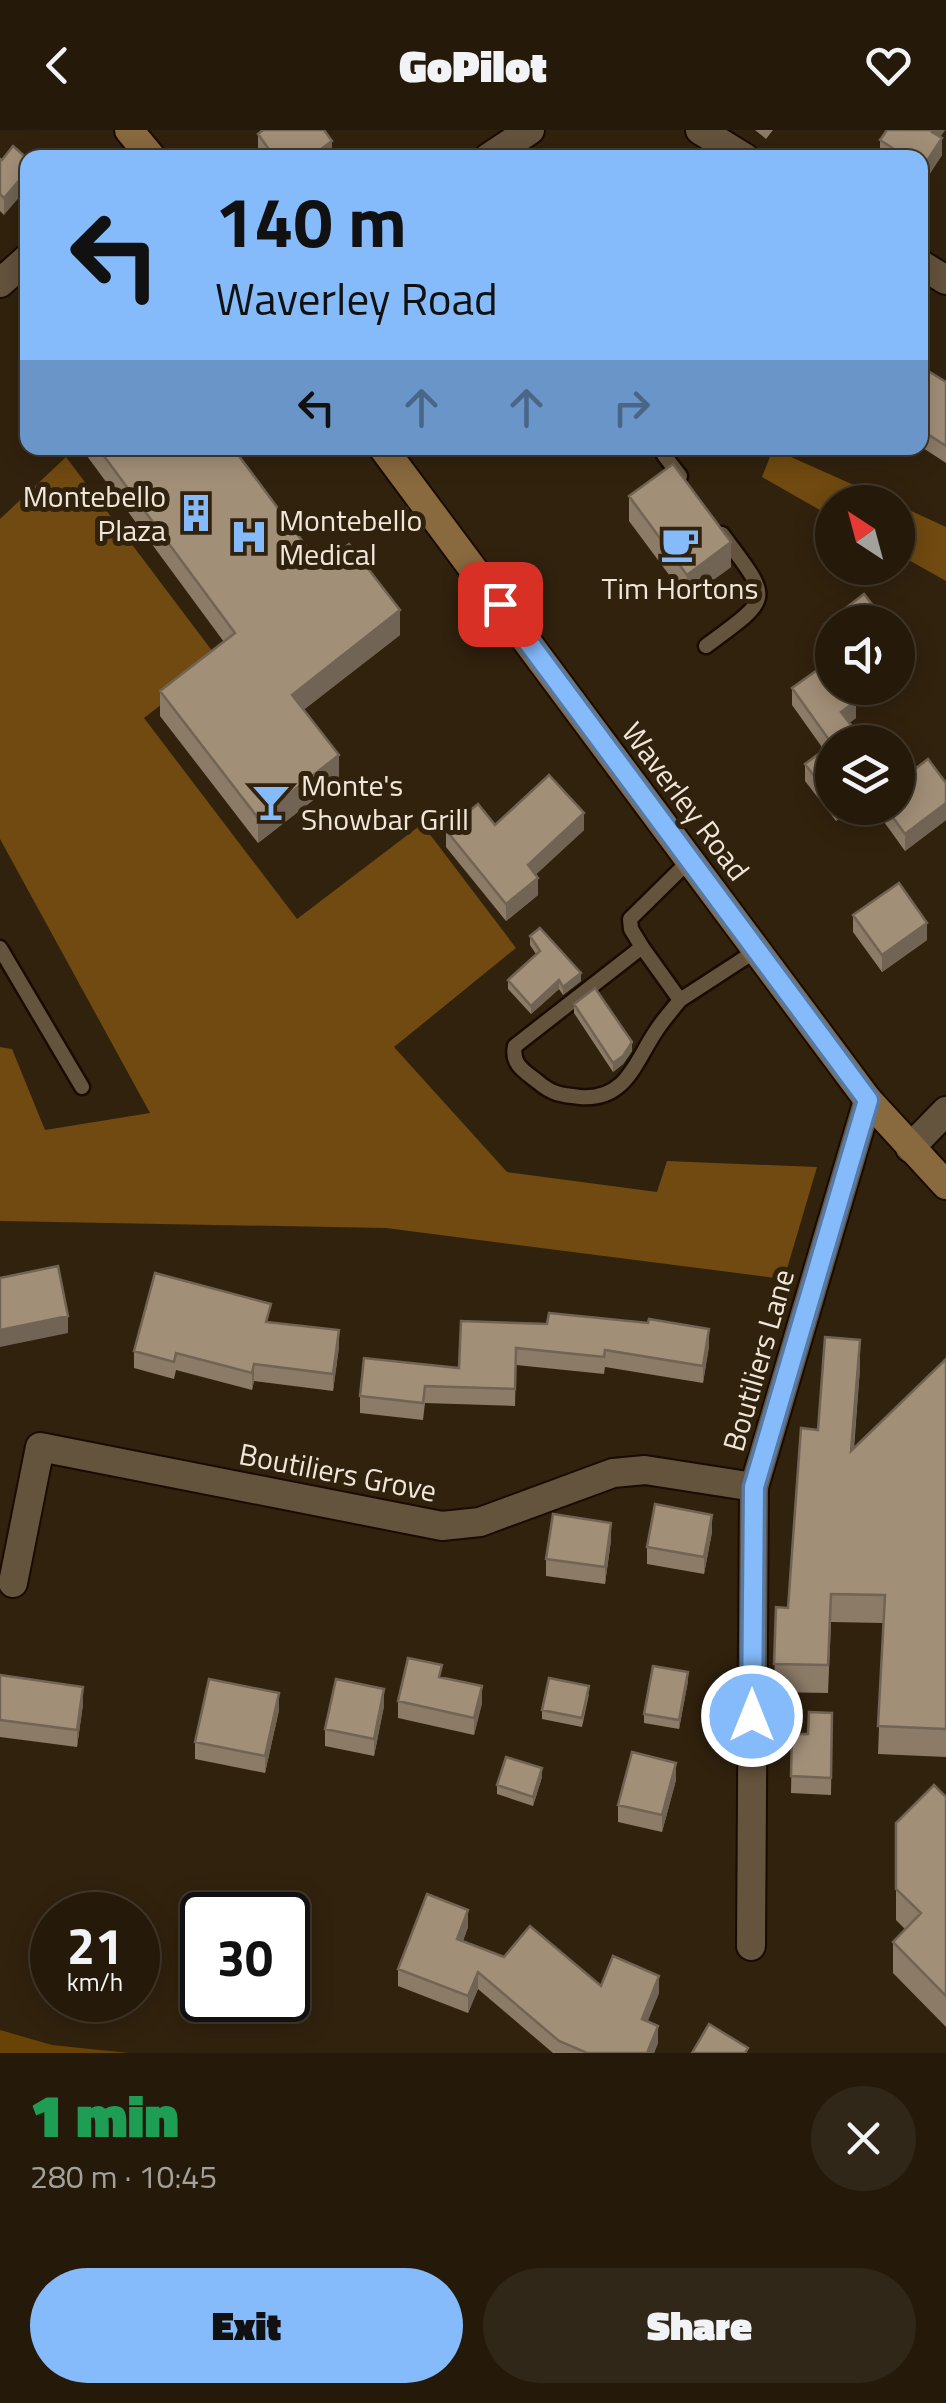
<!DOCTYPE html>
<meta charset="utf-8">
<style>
body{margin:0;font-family:"Titillium Web",sans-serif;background:#312718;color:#f1f3f6;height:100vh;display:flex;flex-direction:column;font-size:38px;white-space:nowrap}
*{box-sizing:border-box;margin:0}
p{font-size:32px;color:#a3a19c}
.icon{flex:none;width:55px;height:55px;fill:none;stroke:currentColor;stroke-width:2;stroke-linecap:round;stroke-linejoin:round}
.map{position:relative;height:1923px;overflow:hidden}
.drawer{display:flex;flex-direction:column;background:#251a0a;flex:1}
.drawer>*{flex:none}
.guide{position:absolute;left:20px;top:20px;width:908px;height:305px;border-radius:20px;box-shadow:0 5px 25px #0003,0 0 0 2px #42382b;background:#85bbfb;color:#111;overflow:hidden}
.needle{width:65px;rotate:324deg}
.tools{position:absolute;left:815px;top:355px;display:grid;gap:20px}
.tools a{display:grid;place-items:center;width:100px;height:100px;border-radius:50%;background:#251a0a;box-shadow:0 5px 25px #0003,0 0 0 2px #42382b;font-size:50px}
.speed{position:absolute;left:30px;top:1762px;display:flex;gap:20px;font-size:50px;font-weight:700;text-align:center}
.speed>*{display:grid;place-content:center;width:130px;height:130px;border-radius:50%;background:#251a0a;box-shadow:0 5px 25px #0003,0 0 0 2px #42382b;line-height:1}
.speed small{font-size:25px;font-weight:400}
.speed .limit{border:5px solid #111;border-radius:15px;background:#fff;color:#111}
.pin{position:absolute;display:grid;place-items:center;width:85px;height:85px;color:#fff;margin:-42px;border-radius:20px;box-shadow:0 5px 15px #0006}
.me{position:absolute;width:110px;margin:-55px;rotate:0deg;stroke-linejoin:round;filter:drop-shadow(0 0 8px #0008)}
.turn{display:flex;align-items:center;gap:35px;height:210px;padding:0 30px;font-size:45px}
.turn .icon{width:130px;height:130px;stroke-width:2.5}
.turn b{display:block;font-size:70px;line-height:85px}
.lanes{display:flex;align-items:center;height:95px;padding:0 30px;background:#0003;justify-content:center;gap:50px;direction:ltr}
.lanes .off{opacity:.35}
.round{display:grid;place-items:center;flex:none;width:105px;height:105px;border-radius:52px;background:#312718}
.summary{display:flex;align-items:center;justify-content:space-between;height:170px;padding:0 30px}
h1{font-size:60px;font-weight:800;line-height:75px;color:#1e9e55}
.primary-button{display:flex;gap:20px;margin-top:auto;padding:20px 30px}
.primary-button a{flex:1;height:115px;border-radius:60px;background:#85bbfb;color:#111;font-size:40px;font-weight:800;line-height:115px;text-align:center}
.primary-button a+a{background:#312718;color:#f1f3f6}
header{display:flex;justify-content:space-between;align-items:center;height:130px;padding:0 30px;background:#251a0a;font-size:45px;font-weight:800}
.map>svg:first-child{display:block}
</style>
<header><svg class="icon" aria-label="back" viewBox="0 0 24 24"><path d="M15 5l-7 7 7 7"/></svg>GoPilot<svg class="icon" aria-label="heart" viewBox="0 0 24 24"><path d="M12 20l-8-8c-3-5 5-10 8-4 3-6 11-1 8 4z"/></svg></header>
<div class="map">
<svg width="946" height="1923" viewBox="0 0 946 1923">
<rect width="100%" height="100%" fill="#31220e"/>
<!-- forest -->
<path fill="#704a10" d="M773 319 892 372H832V387L762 347Z
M66 327 219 530 144 588 297 789 422 694 516 818 394 917 507 1042 657 1062 667 1031 817 1037 784 1149 386 1098 0 1091V917L12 919 45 1000 150 983 0 709V389Z
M898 375 946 397V451L898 424Z"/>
<!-- water -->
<path fill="#684305" d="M0 1900 52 1915 129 1923H0Z"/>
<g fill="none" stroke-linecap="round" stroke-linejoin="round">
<!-- service casing -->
<g stroke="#190b00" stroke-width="19">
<path id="service" d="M664 325 680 346
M706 516C774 466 772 471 722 404
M642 817 680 870 757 820
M0 818 82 957
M680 870C672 880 663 890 656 901 635 932 626 971 580 967 561 965 552 964 538 952 524 941 511 934 515 916L642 817 631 799 630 789 690 730"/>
</g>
<!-- minor casing -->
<g stroke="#190b00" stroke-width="32">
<path id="minor" d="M700 0 745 28
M920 134 946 150
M0 153 28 128
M910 1018 946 981
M13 1453 40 1317 442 1396 480 1392 613 1343 645 1340 754 1357
M751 1816 754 1357 868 970"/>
</g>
<!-- tertiary casing -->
<g stroke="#190b00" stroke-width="32">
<path id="tertiary" d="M488 28 530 0"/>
</g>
<!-- secondary casing -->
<g stroke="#190b00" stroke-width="32">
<path id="secondary" d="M129 0 152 28
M383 318 868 970 946 1055"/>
</g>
<!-- service -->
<use href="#service" stroke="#64533d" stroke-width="14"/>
<!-- minor -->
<use href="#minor" stroke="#64533d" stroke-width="28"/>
<!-- tertiary -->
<use href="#tertiary" stroke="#64533d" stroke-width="28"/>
<!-- secondary -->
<use href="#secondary" stroke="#89693e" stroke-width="28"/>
</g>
<!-- wall -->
<path fill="#8b7b67" d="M755 0H773L766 9Z
M887 0H945L940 7 942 25 923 54 920 52V28L880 27V10Z
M258 4 332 28H258Z
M13 16 4 85 0 81V29L2 30Z
M920 236 946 252V333L920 316Z
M87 318H233L321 436 400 505 303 580 339 650 258 713 160 586V561L224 512 87 326Z
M629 366 731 437 687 469 629 391Z
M864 464 885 492H832V512L825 503V494Z
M792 558 856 588 849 593 832 612V678H854L836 691 805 651V634L824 620 792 575Z
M946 653V690L905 721 874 678H898Z
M495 695 584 700 535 745 538 765 506 791 446 717V700Z
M853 785 927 810 882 842 853 802Z
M530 806 581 851 563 865 559 859 531 884 508 859V850L536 824 530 815Z
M574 874 632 921 623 934 613 942 574 883Z
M271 1191 270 1193 339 1217 333 1261 254 1251 252 1260 176 1240 174 1249 134 1238V1221Z
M461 1191 709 1216 703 1253 605 1237 604 1244 516 1235 515 1276 425 1273 423 1290 360 1283V1266L459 1238Z
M946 1229V1627L878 1624 883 1493 831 1492 828 1563 774 1562 776 1477 788 1478 818 1300 860 1238 854 1319Z
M712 1402 704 1444 647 1434V1417Z
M611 1410 605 1454 546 1446V1429Z
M0 1545 83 1574 77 1617 0 1607Z
M688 1551 679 1599 644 1593V1584Z
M589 1564 582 1597 542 1589V1580Z
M398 1571 482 1573 474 1605 398 1588Z
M384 1576 374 1626 325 1616V1599Z
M279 1580 265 1643 195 1629V1612Z
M832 1583 831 1665 791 1663 792 1604H808Z
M542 1647 533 1676 497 1664V1655Z
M676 1650 662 1702 618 1692V1675Z
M946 1667V1897L893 1843V1812L905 1799 896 1790V1693Z
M468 1797 463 1811 504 1827 601 1856 659 1863 647 1891 658 1913 654 1923H553L478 1859 468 1883 398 1856V1839Z"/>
<!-- shaded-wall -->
<path fill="#716454" d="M934 0H945L932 19V2Z
M942 8V25L923 54V37Z
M332 11V28H309Z
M28 40V57L4 85V68Z
M467 318H480L467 326Z
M731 412V437L687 469V445Z
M400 480V505L292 589V565Z
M856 571V588L841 599V582Z
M339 625V650L258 713V688Z
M946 673V690L905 721V704Z
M836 678H854L836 691Z
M584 683V700L528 752V735Z
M538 748V765L506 791V774Z
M927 793V810L882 842V825Z
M581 843V851L563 865V857Z
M559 850V859L531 884V876Z
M632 912V921L623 934 613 942V933Z
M68 1186V1203L0 1217V1200Z
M709 1199V1216L703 1253V1236Z
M339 1200V1217L333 1261V1244Z
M860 1210V1238L851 1349V1321Z
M254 1234V1251L252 1260V1243Z
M712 1385V1402L704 1444V1427Z
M611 1393V1410L605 1454V1437Z
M688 1542V1551L679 1599V1590Z
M482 1556V1573L474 1605V1588Z
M83 1557V1574L77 1617V1600Z
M384 1559V1576L374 1626V1609Z
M279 1563V1580L265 1643V1626Z
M676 1633V1650L662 1702V1685Z
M542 1638V1647L533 1676V1667Z
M468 1780V1797L457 1826V1809Z
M478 1842V1859L468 1883V1866Z
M659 1846V1863L642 1906V1889Z
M658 1896V1913L654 1923H647Z"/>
<!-- building -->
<path fill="#a28f78" stroke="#716454" stroke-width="2.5" d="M263 0H324L332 11 309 28H275L258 4Z
M887 0H934L932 2 942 8 923 37 920 35V28H908L880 10Z
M13 16 28 29V40L4 68 0 64V29L2 30Z
M920 236 946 252V316L920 299Z
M98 318H233L321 436 349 414 400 480 292 565 339 625 258 688 160 561 235 503Z
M673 334 731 412 687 445 629 366Z
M864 464 885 491 882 492H832V504L825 494Z
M827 533 832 540V558H846L856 571 841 582 864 612H832V670L805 634 832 614 792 558Z
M928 629 946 653V673L905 704 886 678H898V652Z
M549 645 584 683 528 735 538 748 506 774 446 700 478 674 495 695Z
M899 753 927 793 882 825 853 785Z
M540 798 581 843 563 857 559 850 531 876 508 850 540 821 530 806Z
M595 858 632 912 623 926 613 933 574 874Z
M58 1136 68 1186 0 1200V1148Z
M155 1143 271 1174 266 1192 339 1200 333 1244 254 1234 252 1243 176 1223 174 1232 134 1221Z
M549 1183 648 1193 649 1189 709 1199 703 1236 605 1220 604 1227 516 1218 515 1259 425 1256 423 1273 360 1266 364 1228 459 1238 461 1191 547 1194Z
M825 1207 860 1210 851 1321 946 1229V1599L878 1596 885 1465 831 1464 828 1535 774 1534 776 1477 788 1478 801 1298 818 1300Z
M655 1374 712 1385 704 1427 647 1417Z
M553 1384 611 1393 605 1437 546 1429Z
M408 1528 442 1535 439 1547 482 1556 474 1588 398 1571Z
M653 1536 688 1542 679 1590 644 1584Z
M0 1545 83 1557 77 1600 0 1590Z
M549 1548 589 1556 582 1588 542 1580Z
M209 1549 279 1563 265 1626 195 1612Z
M336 1549 384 1559 374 1609 325 1599Z
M809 1582 832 1583 831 1648 791 1646 792 1604H808Z
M632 1622 676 1633 662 1685 618 1675Z
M506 1627 542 1638 533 1667 497 1655Z
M934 1655 946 1667V1866L893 1812 921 1783 896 1759V1693Z
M427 1764 468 1780 457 1809 504 1827 530 1796 601 1856 613 1826 659 1846 642 1889 658 1896 647 1923H587L559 1911 478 1842 468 1866 398 1839Z
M709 1894 748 1918 745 1923H692Z"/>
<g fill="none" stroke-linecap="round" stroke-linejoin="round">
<!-- route casing -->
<g stroke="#567aa3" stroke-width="25">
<path id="route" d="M500 474 868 970 754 1357 752 1586"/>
</g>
<!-- route -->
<use href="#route" stroke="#85bbfb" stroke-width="18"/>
</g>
<!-- icons -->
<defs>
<g id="building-bare" transform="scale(3)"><path d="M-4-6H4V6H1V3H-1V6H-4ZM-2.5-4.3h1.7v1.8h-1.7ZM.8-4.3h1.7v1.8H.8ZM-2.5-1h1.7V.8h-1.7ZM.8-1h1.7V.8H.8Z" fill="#85bbfb" stroke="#31220e" stroke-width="2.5" paint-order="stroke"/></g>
<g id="hospital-bare" transform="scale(3)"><path d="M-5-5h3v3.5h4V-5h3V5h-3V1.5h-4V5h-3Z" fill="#85bbfb" stroke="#31220e" stroke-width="2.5" paint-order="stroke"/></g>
<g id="cafe-bare" transform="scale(3)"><path d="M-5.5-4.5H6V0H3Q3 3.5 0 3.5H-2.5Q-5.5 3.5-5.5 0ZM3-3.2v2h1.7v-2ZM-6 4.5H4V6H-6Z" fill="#85bbfb" stroke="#31220e" stroke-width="2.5" paint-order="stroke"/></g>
<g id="bar-bare" transform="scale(3)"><path d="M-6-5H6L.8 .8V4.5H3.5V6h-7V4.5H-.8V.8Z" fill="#85bbfb" stroke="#31220e" stroke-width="2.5" paint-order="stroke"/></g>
</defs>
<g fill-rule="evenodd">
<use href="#building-bare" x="196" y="383"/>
<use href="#hospital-bare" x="249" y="407"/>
<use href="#cafe-bare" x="680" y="414"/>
<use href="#bar-bare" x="271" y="672"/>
</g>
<g text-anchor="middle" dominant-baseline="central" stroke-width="10" stroke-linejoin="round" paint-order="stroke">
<!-- poi labels -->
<g font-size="30" fill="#f0e6d9" stroke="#31220e" text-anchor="start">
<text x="166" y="366" text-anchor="end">Montebello<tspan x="166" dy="34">Plaza</tspan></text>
<text x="279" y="390">Montebello<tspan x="279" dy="34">Medical</tspan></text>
<text x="680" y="458" text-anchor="middle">Tim Hortons</text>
<text x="301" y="655">Monte's<tspan x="301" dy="34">Showbar Grill</tspan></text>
</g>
<!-- street labels -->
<g font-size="30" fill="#f0e6d9" stroke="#31220e">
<text transform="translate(686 671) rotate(53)">Waverley Road</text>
<text transform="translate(758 1230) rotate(-74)">Boutiliers Lane</text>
<text transform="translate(338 1342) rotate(11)">Boutiliers Grove</text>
</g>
</g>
</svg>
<div class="tools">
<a><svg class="needle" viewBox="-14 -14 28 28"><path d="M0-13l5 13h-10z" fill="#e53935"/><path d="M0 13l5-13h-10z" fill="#a3a19c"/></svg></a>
<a><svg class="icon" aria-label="sound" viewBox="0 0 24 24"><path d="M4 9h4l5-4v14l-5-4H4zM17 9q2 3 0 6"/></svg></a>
<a><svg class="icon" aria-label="layers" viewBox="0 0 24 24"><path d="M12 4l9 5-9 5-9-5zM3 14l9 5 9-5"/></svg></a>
</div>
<div class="speed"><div>21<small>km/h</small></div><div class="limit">30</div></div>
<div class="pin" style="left:500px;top:474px;background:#d93025"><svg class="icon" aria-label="arrive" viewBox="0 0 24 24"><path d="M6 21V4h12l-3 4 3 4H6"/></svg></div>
<svg class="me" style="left:752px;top:1586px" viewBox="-20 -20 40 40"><circle r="17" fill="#85bbfb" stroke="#fff" stroke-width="3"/><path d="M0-11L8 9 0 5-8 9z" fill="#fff"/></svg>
<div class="guide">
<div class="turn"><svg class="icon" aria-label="left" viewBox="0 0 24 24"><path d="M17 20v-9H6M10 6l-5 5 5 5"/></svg><div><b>140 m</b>Waverley Road</div></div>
<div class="lanes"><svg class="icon" aria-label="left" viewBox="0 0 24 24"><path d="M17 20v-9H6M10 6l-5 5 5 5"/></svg><svg class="icon off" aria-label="ahead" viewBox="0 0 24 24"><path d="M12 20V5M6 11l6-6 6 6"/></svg><svg class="icon off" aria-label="ahead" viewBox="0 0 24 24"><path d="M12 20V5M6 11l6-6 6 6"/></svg><svg class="icon off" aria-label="right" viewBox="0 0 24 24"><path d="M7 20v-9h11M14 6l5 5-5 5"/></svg></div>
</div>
</div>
<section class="drawer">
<div class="summary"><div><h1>1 min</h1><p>280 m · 10:45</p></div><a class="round"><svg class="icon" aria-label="close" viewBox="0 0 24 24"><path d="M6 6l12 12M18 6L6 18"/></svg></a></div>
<div class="primary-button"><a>Exit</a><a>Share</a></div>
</section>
